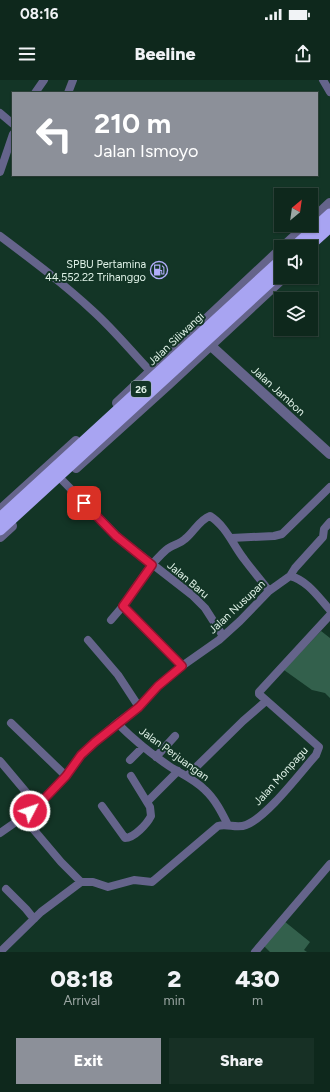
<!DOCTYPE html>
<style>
body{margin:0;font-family:Figtree,sans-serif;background:#173025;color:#f1f3f6;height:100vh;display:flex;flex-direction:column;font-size:15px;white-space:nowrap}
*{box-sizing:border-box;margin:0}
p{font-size:13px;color:#9ba6a3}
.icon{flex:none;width:22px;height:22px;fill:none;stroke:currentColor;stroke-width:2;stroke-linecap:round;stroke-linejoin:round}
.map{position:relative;height:872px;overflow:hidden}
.side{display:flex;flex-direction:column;background:#0e281c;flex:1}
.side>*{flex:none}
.guide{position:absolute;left:12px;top:12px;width:306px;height:84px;border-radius:0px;box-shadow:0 1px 3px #0004,0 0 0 1px #2e443b;background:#8c9099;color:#fff;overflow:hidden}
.needle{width:26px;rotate:29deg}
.fabs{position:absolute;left:274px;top:108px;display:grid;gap:8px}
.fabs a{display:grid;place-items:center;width:44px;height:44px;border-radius:0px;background:#0e281c;box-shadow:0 1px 3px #0004,0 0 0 1px #2e443b;font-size:20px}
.pin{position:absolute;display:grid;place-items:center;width:34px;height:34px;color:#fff;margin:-17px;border-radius:8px;box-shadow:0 2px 6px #0006}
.me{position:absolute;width:44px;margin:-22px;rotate:49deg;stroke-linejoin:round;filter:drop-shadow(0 0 3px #0008)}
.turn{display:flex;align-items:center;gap:14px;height:84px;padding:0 16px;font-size:18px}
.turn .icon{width:52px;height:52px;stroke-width:2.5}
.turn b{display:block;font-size:28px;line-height:34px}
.eta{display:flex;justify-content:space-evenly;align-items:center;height:68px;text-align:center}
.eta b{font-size:24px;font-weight:800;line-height:28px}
.cta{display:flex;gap:8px;margin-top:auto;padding:8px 16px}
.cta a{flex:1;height:46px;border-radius:0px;background:#8c9099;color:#fff;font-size:16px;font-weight:800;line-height:46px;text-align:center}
.cta a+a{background:#173025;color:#f1f3f6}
.status{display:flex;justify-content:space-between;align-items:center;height:28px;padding:0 20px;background:#0e281c;direction:ltr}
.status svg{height:11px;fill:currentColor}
header{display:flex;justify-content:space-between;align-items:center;height:52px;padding:0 16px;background:#0e281c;font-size:18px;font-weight:800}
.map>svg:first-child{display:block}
</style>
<div class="status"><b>08:16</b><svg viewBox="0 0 49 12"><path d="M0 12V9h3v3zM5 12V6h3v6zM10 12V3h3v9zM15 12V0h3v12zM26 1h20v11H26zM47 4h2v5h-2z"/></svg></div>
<header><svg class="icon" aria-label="menu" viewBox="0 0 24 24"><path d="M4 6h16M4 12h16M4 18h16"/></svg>Beeline<svg class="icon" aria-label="share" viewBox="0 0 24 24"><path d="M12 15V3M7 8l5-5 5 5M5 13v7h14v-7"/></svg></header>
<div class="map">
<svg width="330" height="872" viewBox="0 0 330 872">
<rect width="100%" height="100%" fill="#133526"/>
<!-- green -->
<path fill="#33604c" d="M321 551 330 558V618L325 613 312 610 284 590Z
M284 841 310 862 304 870 307 872H270L264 866Z"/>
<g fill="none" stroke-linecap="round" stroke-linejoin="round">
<!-- minor -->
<path stroke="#65648b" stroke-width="8" d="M323 0 330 12
M35 13 44 0
M68 13 73 0
M0 33 13 44
M0 92 13 54
M0 156C32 180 64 204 93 231 114 250 131 271 150 291
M62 400 120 459 192 515 205 528 223 556
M231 458 274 456 282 454 330 407
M290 496 295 488 323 457 324 449 330 442
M111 540 123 526
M88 560 118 595 139 627
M182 586 123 526C136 507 149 485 166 470 172 465 180 464 185 459 194 452 199 440 210 436 226 446 233 465 244 479 252 490 261 500 269 511
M11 643 66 696
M117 643C133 659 150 673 169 686 181 694 194 699 205 710 215 719 222 733 228 745
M156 677 175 656
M130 680 143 667
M0 681 37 725
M187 696 243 641 266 621
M147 722 178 691
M102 726 125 758C134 758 147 744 151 736L150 727 131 696
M23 737 61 782 81 802
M0 753 23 737 46 717 66 696 81 675 117 643 139 627 158 606 182 586 219 560 240 541 269 511 290 496C307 500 319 518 330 530
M6 809 26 829 34 839
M0 872 41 832 81 802H93L108 807 134 800 152 802 218 746C227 743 237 749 246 745 267 737 300 693 316 675L319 667 259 614V612L330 535
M255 872 330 784"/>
<!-- tertiary -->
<path stroke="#65648b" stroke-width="10" d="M311 141 330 123
M283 167 307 145
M210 265 330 374
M117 323 281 169
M76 388 169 304 284 197
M0 430 76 361
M0 457 12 446"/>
<!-- trunk -->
<path stroke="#a8a4f2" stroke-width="11" d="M294 167 330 134
M308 167 330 147
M0 438 281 180
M0 450 281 192"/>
</g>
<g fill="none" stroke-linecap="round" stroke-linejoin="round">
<!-- route casing -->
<g stroke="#92132f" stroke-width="10">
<path id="route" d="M30 731 46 717 66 696 81 675 95 662 139 627 158 606 182 586 123 526 152 485 116 456 84 423"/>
</g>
<!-- route -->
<use href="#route" stroke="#e11d48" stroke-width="7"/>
</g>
<!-- icons -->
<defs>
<g id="fuel-ring" transform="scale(0.9)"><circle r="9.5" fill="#133526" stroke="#b1adfa" stroke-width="1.5"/><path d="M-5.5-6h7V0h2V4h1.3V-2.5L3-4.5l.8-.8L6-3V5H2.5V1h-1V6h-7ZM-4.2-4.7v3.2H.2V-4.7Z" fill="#b1adfa"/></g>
</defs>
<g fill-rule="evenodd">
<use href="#fuel-ring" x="159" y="190"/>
</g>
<g text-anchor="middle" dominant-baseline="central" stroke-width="4" stroke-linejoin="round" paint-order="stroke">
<!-- shield labels -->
<rect fill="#133526" stroke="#a2b9ad" stroke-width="1" x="131" y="301" width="20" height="16" rx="3"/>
<g font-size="10" font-weight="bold" fill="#dff1e7">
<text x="141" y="309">26</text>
</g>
<!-- poi labels -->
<g font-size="11" fill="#dff1e7" stroke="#133526" text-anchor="end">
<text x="146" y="184">SPBU Pertamina<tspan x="146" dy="13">44.552.22 Trihanggo</tspan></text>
</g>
<!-- street labels -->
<g font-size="11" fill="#dff1e7" stroke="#133526">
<text transform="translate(176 259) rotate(-43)">Jalan Siliwangi</text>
<text transform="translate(278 311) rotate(42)">Jalan Jambon</text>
<text transform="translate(188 500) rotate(40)">Jalan Baru</text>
<text transform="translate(237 527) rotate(-43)">Jalan Nusupan</text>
<text transform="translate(174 674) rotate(36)">Jalan Perjuangan</text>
<text transform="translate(281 696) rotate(-48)">Jalan Monpagu</text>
</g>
</g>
</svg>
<div class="fabs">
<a><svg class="needle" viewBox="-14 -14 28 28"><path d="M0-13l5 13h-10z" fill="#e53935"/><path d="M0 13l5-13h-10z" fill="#9ba6a3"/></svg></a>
<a><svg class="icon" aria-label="sound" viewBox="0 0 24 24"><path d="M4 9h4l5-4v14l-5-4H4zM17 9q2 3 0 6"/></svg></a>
<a><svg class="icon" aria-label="layers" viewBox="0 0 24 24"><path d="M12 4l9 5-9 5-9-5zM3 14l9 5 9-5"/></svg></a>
</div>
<div class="pin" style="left:84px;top:423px;background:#d93025"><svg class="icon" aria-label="arrive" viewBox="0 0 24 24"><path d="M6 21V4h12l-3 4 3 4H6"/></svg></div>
<svg class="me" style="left:30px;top:731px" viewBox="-20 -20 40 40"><circle r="17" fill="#e11d48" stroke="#fff" stroke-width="3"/><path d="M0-11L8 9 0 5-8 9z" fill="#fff"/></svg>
<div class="guide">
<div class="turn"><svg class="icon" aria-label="left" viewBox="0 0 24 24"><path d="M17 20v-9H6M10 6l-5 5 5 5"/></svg><div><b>210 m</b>Jalan Ismoyo</div></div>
</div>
</div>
<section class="side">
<div class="eta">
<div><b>08:18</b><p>Arrival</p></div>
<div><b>2</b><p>min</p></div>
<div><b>430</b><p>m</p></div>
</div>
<div class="cta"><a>Exit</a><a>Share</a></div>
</section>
